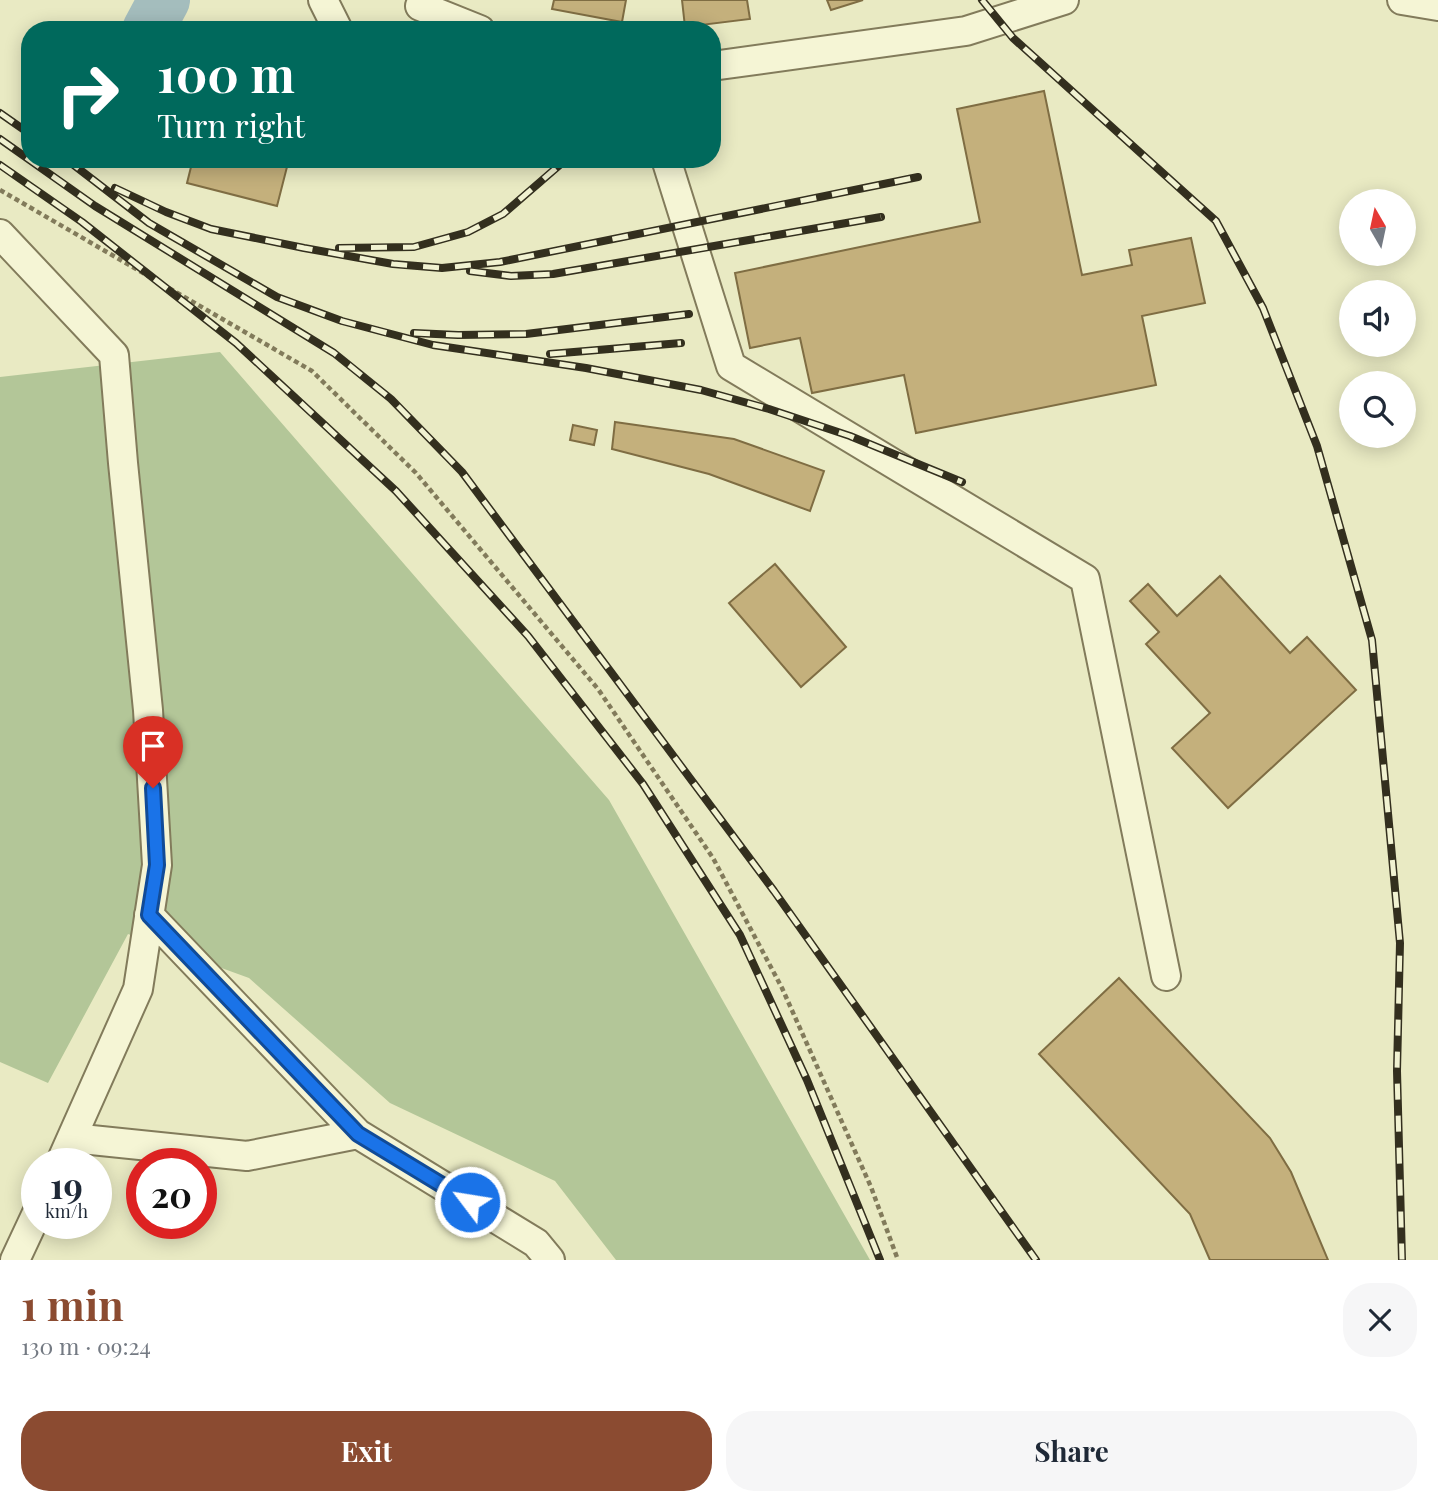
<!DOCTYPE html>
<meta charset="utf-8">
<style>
body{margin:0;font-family:"Playfair Display",serif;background:#f6f6f7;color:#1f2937;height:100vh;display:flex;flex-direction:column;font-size:26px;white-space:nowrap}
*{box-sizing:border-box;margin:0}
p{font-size:23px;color:#747a83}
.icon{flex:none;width:38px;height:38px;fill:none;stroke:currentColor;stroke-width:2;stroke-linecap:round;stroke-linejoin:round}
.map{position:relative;height:1260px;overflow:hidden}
.panel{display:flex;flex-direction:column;background:#fff;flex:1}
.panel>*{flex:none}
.top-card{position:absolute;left:21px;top:21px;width:700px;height:147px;border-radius:28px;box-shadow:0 4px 18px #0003;background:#00695c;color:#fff;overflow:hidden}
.needle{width:46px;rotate:351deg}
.buttons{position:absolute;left:1339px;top:189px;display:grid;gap:14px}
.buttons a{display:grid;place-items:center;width:77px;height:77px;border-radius:50%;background:#fff;box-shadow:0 4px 18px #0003;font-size:35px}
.speed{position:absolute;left:21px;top:1148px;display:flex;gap:14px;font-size:35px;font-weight:700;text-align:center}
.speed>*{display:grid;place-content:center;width:91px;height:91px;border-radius:50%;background:#fff;box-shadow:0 4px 18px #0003;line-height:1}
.speed small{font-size:18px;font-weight:400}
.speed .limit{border:10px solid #d22;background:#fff;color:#111}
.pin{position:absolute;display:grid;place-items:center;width:60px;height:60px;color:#fff;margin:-72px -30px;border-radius:50% 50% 50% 0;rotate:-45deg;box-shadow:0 0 7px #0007}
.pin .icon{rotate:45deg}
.me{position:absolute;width:77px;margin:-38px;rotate:301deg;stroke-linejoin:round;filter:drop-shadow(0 0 5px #0008)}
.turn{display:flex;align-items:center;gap:24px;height:147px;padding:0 21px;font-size:32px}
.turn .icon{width:91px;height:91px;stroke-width:2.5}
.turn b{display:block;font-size:49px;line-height:60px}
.round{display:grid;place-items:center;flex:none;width:74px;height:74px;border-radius:28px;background:#f6f6f7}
.head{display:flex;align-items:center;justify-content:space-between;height:119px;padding:0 21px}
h1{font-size:42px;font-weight:700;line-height:52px;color:#8b4b31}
.cta{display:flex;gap:14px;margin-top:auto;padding:14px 21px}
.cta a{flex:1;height:80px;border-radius:28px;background:#8b4b31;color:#fff;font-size:28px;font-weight:700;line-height:80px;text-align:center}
.cta a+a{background:#f6f6f7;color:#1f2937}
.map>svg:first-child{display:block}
</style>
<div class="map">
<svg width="1438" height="1260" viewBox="0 0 1438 1260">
<rect width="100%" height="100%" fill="#e9eac3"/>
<!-- green -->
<path fill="#b3c698" d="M220 352 609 800 870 1260H616L555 1181 390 1103 249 978 128 934 48 1083 0 1062V377Z"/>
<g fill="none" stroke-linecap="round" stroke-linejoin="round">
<!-- river -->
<path stroke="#a4bdbd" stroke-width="52" d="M148 30 164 0"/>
</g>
<!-- building -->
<path fill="#c4b07c" stroke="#7f6d43" stroke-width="2" d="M554 0H626L622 22 552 9Z
M682 0H747L750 19 685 27Z
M827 0H863L831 10Z
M1044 91 1082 275 1132 265 1129 250 1191 238 1205 303 1142 316 1156 385 916 433 904 375 812 393 800 338 750 348 735 273 980 222 957 109Z
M193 159H289L277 206 187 183Z
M615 422 734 439 824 471 810 511 709 474 612 449Z
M573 425 597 430 594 445 570 440Z
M775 564 846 647 801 687 729 603Z
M1220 576 1290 653 1307 637 1356 690 1228 808 1172 748 1210 713 1146 644 1159 632 1130 601 1148 584 1177 616Z
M1119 978 1270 1138 1291 1172 1328 1260H1210L1190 1214 1039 1054Z"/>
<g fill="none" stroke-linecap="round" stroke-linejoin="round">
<!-- minor casing -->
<g stroke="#827b5b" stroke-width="32">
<path id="minor" d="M323 0 338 30
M1402 0 1438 6
M420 6 480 30
M712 66 966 31 1064 0
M666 159 731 366 1085 579 1166 976
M0 234 114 355 123 463 148 710 157 865 138 989 60 1164
M149 915 358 1134
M72 1138 247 1156 358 1134 536 1243 550 1260
M15 1260 37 1213"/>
</g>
<!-- path -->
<path stroke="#827b5b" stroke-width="4.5" stroke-dasharray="5 3.5" stroke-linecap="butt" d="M0 190 312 371 416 473 598 689 713 858 782 988 871 1187 898 1260"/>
<!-- minor -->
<use href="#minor" stroke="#f5f5d5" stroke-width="28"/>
<!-- rail casing -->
<g stroke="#332f1e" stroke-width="8">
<path id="rail" d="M982 0 1013 38 1216 221 1263 308 1317 446 1372 640 1400 943 1397 1071 1402 1260
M0 113 30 134
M0 139 95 206 334 353 391 399 462 472 774 891 1036 1260
M66 159 149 223 277 297 342 321 433 345 586 368 701 390 769 409 850 436 962 482
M0 165 82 222 236 343 396 491 528 636 643 784 740 935 807 1080 880 1260
M115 188 166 212 211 229 304 248 393 264 442 268 500 262 918 177
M339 248 414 247 468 232 503 214 562 163
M470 271 511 276 553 274 881 217
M414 333 458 335 526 334 689 314
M550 354 681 343"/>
</g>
<!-- rail -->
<use href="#rail" stroke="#f1f2d1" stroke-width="5" stroke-dasharray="16" stroke-linecap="butt"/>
</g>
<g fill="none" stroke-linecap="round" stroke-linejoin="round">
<!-- route casing -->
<g stroke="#114b97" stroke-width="18">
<path id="route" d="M153 788 157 865 149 915 358 1134 470 1202"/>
</g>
<!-- route -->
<use href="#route" stroke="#1a73e8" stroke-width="12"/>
</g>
</svg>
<div class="buttons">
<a><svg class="needle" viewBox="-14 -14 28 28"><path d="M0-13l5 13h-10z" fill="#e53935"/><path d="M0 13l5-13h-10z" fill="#747a83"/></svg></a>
<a><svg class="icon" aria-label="sound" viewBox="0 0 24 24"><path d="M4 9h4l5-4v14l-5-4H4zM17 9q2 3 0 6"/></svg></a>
<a><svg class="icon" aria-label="search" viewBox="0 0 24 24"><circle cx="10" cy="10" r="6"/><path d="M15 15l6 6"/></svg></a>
</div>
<div class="speed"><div>19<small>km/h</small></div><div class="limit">20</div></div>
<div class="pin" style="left:153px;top:788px;background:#d93025"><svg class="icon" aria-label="arrive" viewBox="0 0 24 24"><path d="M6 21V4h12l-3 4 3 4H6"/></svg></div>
<svg class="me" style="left:470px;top:1202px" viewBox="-20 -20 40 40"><circle r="17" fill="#1a73e8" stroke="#fff" stroke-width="3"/><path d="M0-11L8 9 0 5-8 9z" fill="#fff"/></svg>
<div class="top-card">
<div class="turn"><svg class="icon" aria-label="right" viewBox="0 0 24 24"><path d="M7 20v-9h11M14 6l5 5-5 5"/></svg><div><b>100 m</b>Turn right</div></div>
</div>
</div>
<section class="panel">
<div class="head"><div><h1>1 min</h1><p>130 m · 09:24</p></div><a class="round"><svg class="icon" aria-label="close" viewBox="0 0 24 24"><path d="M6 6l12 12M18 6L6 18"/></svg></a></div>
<div class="cta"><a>Exit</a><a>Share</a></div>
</section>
